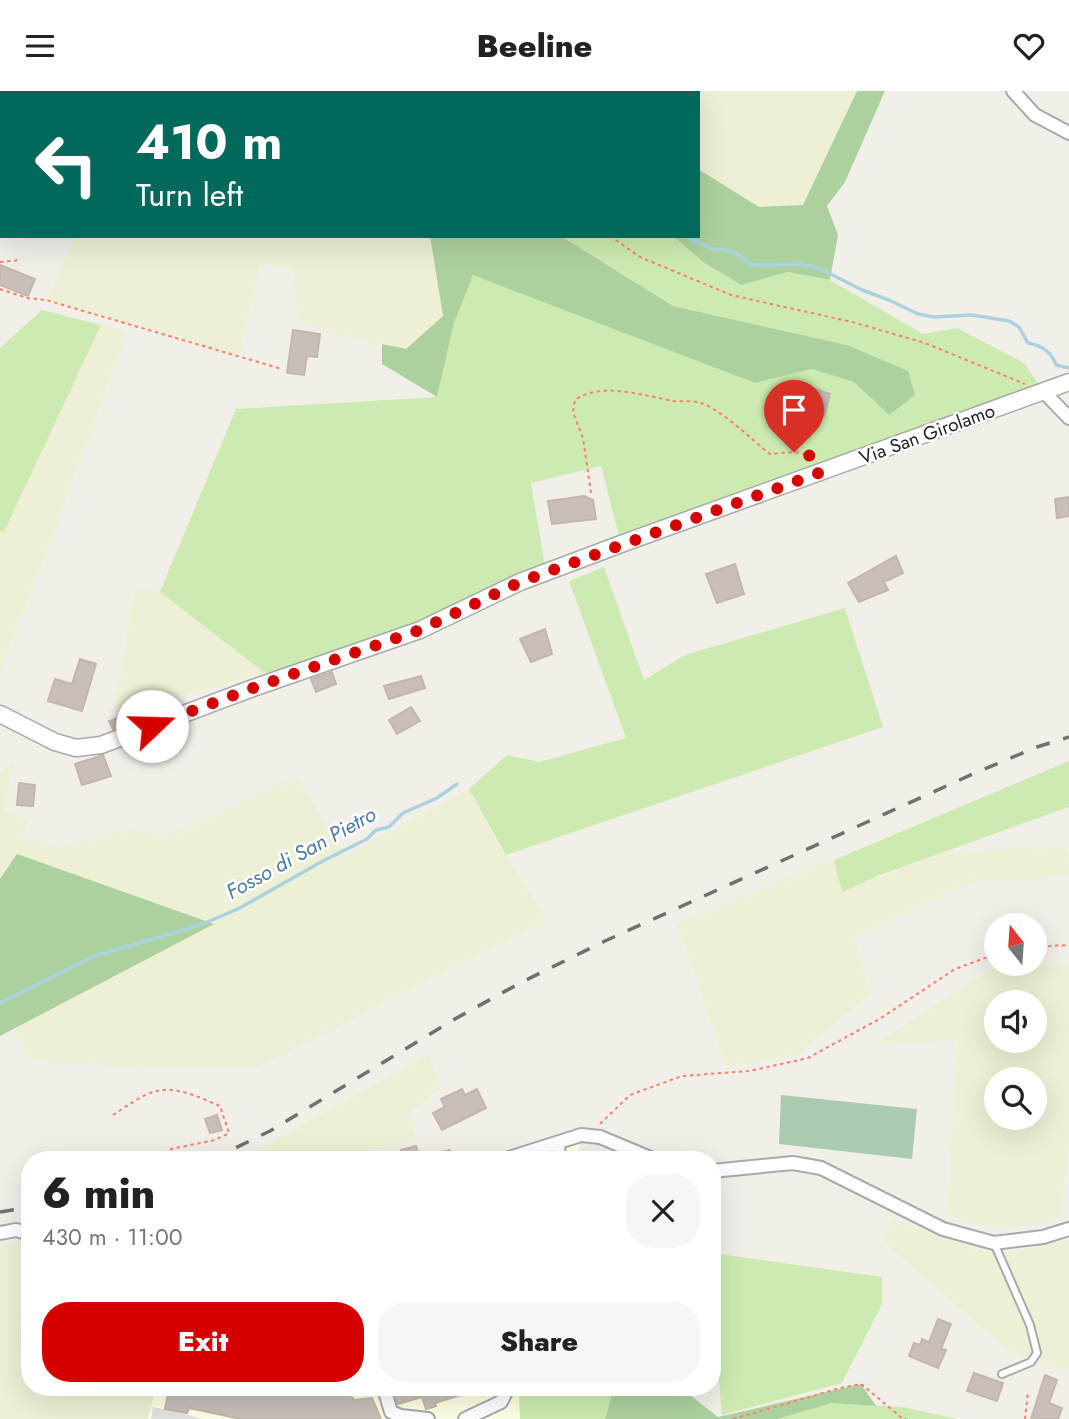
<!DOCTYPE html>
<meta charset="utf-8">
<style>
body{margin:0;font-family:Jost,sans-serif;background:#f6f6f6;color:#222;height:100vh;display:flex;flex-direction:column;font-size:26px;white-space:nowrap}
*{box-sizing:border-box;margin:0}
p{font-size:23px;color:#767676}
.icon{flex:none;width:38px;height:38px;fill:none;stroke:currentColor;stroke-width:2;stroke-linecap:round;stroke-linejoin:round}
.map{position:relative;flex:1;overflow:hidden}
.sheet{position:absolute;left:21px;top:1060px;width:700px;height:245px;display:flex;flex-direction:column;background:#fff;border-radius:28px;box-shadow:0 7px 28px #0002}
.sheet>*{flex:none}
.banner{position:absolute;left:0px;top:0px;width:700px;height:147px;box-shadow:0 7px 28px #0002;background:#00695c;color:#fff;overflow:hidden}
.needle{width:46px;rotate:343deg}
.fabs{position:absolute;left:984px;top:822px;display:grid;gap:14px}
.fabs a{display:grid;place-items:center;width:63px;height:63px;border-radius:50%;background:#fff;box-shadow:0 7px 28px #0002;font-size:35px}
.pin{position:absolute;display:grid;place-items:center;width:60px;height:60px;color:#fff;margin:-72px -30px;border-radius:50% 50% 50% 0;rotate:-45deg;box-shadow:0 0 7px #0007}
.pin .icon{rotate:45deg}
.me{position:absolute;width:77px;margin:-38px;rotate:69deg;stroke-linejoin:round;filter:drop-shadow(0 0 5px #0008)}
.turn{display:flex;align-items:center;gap:24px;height:147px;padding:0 21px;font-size:32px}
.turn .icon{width:91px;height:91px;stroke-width:2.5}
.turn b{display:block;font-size:49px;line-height:60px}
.round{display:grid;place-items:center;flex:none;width:74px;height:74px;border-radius:28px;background:#f6f6f6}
.headline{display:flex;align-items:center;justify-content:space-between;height:119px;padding:0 21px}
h1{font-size:42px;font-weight:800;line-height:52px}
.button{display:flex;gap:14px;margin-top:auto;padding:14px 21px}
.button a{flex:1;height:80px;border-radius:28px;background:#d40000;color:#fff;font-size:28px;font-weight:800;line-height:80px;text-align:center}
.button a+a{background:#f6f6f6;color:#222}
header{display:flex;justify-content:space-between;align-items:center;height:91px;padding:0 21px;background:#fff;font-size:32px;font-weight:800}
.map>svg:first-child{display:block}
</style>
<header><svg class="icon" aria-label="menu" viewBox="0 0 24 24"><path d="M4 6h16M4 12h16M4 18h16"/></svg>Beeline<svg class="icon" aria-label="heart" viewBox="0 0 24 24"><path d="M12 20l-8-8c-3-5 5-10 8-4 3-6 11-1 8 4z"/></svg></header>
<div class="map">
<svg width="1069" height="1328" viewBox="0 0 1069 1328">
<rect width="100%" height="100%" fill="#f2efe9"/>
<!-- education -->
<path fill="#ffffe5" d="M581 1044 577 1069H520L558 1059Z
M156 1297H375L390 1328H148Z
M388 1297H519L520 1328H438L434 1323 400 1319 393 1316Z"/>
<!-- farmland -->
<path fill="#eef0d5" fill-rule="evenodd" d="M0 0H251L254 2H2V131Z
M525 0H857L803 114 759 116 698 78V2Z
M58 145H430L443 225 406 258 347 245 297 230 294 177 260 173 239 266 46 209 73 149Z
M101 234 127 241 49 455 0 580V440L4 441Z
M134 499 160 501 265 582 114 622Z
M15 671 3 720 28 728 23 747 61 757 135 739 165 747 297 686 346 764 469 698 493 743 547 829 255 977H149L27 968 13 939 213 833 0 788V682Z
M1063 756 1069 766V785L976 788 855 847 870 903 798 963 726 975 677 834 834 769 843 800 940 763Z
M1069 875V1056L1060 1127 1006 1138 947 1124 957 949 875 953 991 878ZM996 912H1034V950H996ZM996 989H1034V1027H996Z
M429 963 441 997 408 1023 416 1046 338 1069H240Z
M891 1127 985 1161 1019 1160 1069 1148V1279L1009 1260 885 1152Z
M25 1152 19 1253 30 1256V1297H155L147 1328H0V1155Z"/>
<!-- grass -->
<path fill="#cdebb0" d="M561 145H673L703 171 741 194 788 181 830 189 923 243 957 237 1024 272 1044 301 621 453 601 375 531 392 546 481 318 574 265 582 160 501 236 318 437 306 454 232 472 183 755 292 812 278 854 291 889 324 847 254 673 215Z
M42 219 101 234 4 441 0 440V257Z
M604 476 644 589 685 564 845 517 883 636 506 764 469 698 507 664 539 671 626 647 569 490Z
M1069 670V716L880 784 842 801 834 769Z
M712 1162 882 1186V1213L842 1292 722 1324 716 1253H712Z
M519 1297H614L605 1328H520Z
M832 1312 903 1316 957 1328H777Z"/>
<!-- forest -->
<path fill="#add19e" d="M857 0H885L845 91 827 115 838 144 830 189 788 181 741 194 703 171 673 145H698V78L759 116 803 114Z
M430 145H561L673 215 847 254 908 280 915 304 889 324 854 291 812 278 755 292 473 184 454 232 437 306 382 273V253L406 258 443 225Z
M17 763 214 833 0 945V788Z
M861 1293 876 1315 832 1312 777 1328H605L614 1297H681L718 1326Z"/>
<!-- cemetery -->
<path fill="#aacbaf" d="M781 1004 917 1018 912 1068 779 1053Z"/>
<!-- parking -->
<path fill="#e2e2e2" d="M153 1316 184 1323 203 1328H151Z"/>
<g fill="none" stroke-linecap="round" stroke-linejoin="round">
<!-- stream -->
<path stroke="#aad3df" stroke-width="3.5" d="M490 0 492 2
M687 145C695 153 703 152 711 158 728 157 739 162 752 174L800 173 819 177 862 199 889 209 918 223 934 226 972 224 1009 230 1019 236 1028 252C1042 255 1051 260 1056 274L1069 277
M0 912 92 866 200 834 238 818 321 771 367 748 376 739 389 736 403 722 437 707 457 693"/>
</g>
<!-- building -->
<path fill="#c7bfb8" stroke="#c4b6ab" stroke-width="2" d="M0 174 35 188 28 205 0 194Z
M293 239 320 243 317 266 307 265 304 284 287 282Z
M798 292 830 303 824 325 790 314Z
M584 405 593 409 596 428 552 433 548 410Z
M1069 406V425L1057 427 1055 408Z
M896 465 903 482 884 491 888 499 859 511 848 492Z
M735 473 744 503 717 512 706 483Z
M545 538 552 563 531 571 520 548Z
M80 568 96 573 82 620 48 610 55 588 72 593Z
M332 581 336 593 316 601 311 588Z
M421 585 425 597 389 608 384 595Z
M411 616 420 630 397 643 389 629Z
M145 618 148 625 113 638 109 630Z
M103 664 111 685 82 694 75 673Z
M19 692 35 694 33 715 17 714Z
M462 998 465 1004 477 998 486 1017 442 1039 433 1022 445 1016 441 1008Z
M217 1024 222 1039 210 1042 205 1028Z
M416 1055 420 1069H404L401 1059Z
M450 1059 452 1069H424L423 1066Z
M938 1228 951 1233 941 1258 946 1259 938 1277 909 1265 914 1252 920 1254 922 1248 929 1251Z
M974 1282 1003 1292 997 1310 967 1300Z
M1045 1284 1057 1289 1049 1312 1062 1317 1058 1328H1031Z
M169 1297H344L354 1309 372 1307 381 1328H241L189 1317 187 1322 165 1318Z
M393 1297H477V1299L435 1312 436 1315 426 1318 422 1306 398 1313Z"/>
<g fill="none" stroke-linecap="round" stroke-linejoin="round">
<!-- service casing -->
<g stroke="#a9a9a9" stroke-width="10">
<path id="service" d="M994 1152 1030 1234 1037 1262 1031 1271 1002 1283"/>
</g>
<!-- minor casing -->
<g stroke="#a9a9a9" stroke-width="16">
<path id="minor" d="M1013 0 1035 24 1069 42
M1044 301 1069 327
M558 1052 559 1069
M503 1069 581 1044 600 1046 655 1069
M712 1080 793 1072 821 1077 943 1138 994 1152 1043 1146 1069 1138
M0 1142 16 1139 30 1143
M384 1297 391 1321 401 1325 428 1328
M465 1328 501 1311 508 1297"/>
</g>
<!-- tertiary casing -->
<g stroke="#a9a9a9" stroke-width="19">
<path id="tertiary" d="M0 623 55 651 76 657 101 654 253 597 420 539 520 491 621 453 1069 291"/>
</g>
<!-- path -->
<path stroke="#fa8072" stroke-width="2" stroke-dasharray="3.5 3.5" stroke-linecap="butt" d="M421 0 424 2
M610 145 640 166 731 204 852 231 925 252 1025 293
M0 171 21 169
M0 198 27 207 46 209 282 278
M591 402 583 347 573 321 575 309C602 290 644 305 674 310 683 311 693 309 701 312 722 319 752 349 770 363L795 361 811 365 812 368
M1034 856 1069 854
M113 1024C127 1015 145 1001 162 999 181 997 203 1008 220 1015L229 1042 215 1049 171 1058 168 1069
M600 1033 630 1004 682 985 749 980 808 967 881 927 955 878 996 863
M733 1328 840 1297 861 1293 902 1327 906 1328
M1025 1328 1028 1301"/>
<!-- service -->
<use href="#service" stroke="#fff" stroke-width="6"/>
<!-- minor -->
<use href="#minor" stroke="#fff" stroke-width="12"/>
<!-- tertiary -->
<use href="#tertiary" stroke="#fff" stroke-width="16"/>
<!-- rail -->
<path stroke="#707070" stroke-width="3.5" stroke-dasharray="14 14" stroke-linecap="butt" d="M211 1069 270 1040 453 929 522 891 605 850 975 682 1037 656 1069 646
M0 1121 30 1116"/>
</g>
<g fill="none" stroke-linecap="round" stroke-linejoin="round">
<!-- route -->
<path stroke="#d40000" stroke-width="12" stroke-dasharray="0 21.6" d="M152 635 253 597 420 539 520 491 819 382 811 365 794 361"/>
</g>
<g text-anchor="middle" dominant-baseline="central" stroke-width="5" stroke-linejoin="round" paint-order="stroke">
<!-- street labels -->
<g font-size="19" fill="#222" stroke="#fff">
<text transform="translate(927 343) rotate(-20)">Via San Girolamo</text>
</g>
<!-- water labels -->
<g font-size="21" font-style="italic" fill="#4a7aab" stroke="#fff">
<text transform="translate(301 762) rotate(-29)">Fosso di San Pietro</text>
</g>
</g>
</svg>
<div class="fabs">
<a><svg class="needle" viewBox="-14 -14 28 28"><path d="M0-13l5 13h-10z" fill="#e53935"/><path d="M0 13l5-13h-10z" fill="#767676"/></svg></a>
<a><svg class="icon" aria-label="sound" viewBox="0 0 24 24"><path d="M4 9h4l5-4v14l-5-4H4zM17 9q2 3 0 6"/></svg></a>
<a><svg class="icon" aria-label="search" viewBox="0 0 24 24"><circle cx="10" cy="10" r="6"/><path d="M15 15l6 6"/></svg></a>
</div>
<div class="pin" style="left:794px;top:361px;background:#d93025"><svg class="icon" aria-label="arrive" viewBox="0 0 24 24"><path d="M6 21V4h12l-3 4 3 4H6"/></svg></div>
<svg class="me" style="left:152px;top:635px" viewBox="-20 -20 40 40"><circle r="19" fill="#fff"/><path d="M0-13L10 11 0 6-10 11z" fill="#d40000"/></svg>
<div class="banner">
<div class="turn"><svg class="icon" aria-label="left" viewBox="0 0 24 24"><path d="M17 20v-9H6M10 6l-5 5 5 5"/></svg><div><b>410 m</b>Turn left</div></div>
</div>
<section class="sheet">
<div class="headline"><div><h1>6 min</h1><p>430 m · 11:00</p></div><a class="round"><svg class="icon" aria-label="close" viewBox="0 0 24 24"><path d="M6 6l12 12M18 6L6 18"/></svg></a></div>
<div class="button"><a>Exit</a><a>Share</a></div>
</section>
</div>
